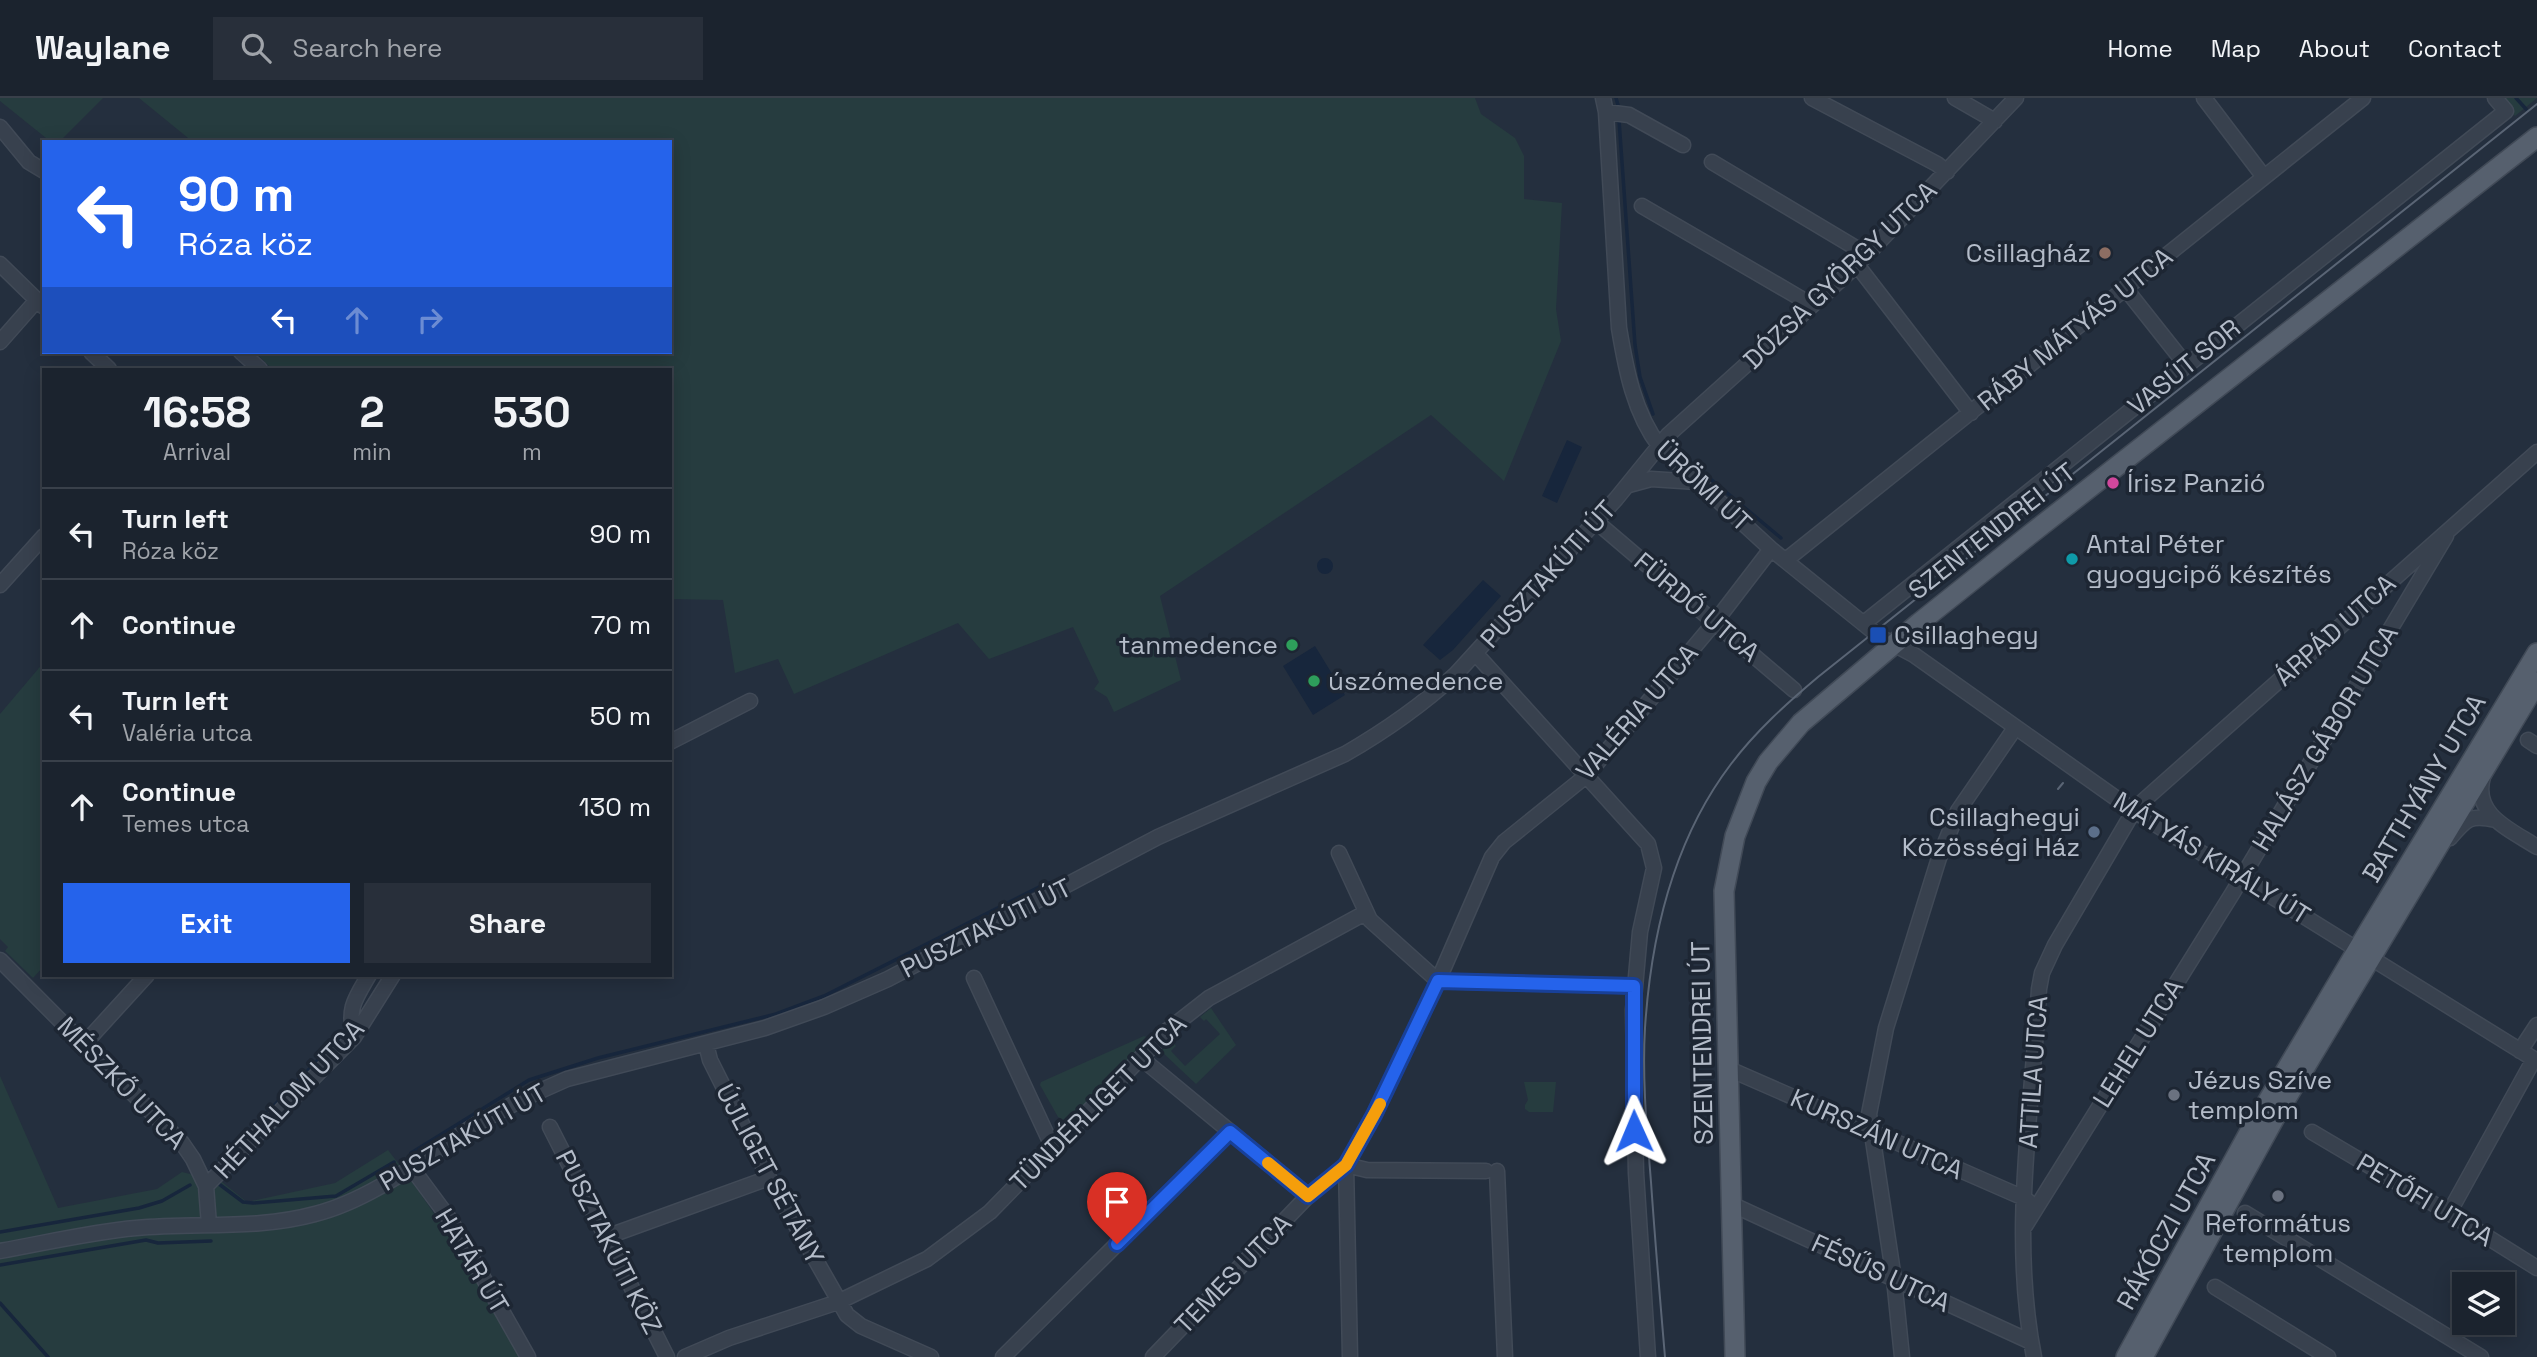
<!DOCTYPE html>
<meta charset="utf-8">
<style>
body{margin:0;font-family:"Space Grotesk",sans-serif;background:#282f3a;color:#f1f3f6;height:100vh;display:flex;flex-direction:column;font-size:26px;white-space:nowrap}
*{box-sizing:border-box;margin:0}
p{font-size:23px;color:#a0a4aa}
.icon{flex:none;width:38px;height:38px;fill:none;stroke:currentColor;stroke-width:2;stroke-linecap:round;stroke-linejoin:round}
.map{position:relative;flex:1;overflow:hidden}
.panel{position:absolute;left:42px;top:270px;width:630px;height:609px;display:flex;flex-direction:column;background:#1b232e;border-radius:0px;box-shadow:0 4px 18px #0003,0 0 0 2px #39404a}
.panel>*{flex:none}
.top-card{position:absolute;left:42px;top:42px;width:630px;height:214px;border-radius:0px;box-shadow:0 4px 18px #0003,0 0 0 2px #39404a;background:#2563eb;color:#fff;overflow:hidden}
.controls{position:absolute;left:2452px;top:1174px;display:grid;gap:14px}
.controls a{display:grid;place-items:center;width:63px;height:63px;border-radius:0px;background:#1b232e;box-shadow:0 4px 18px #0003,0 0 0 2px #39404a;font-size:35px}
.pin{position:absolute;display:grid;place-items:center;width:60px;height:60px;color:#fff;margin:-72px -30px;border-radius:50% 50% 50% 0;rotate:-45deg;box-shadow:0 0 7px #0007}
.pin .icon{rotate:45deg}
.me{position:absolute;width:77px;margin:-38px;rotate:359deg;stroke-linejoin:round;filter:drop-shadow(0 0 5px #0008)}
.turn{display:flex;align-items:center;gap:24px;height:147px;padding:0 21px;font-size:32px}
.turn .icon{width:91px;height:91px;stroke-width:2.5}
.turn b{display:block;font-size:49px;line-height:60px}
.lanes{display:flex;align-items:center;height:66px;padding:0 21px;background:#0003;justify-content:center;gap:35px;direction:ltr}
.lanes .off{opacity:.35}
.eta{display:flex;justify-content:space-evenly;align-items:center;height:119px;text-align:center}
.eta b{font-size:42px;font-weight:800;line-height:49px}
.button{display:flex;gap:14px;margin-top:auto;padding:14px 21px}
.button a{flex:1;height:80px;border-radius:0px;background:#2563eb;color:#fff;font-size:28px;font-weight:800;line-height:80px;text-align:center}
.button a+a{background:#282f3a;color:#f1f3f6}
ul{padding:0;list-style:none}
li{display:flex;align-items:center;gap:21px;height:91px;padding:0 21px;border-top:2px solid #39404a}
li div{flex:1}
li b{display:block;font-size:26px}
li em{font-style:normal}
header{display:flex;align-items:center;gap:42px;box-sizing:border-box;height:98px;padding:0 35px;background:#1b232e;border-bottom:2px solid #39404a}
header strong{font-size:33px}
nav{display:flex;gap:38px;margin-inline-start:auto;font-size:24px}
.search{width:490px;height:63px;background:#282f3a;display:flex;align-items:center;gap:18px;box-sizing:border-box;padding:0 24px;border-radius:0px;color:#a0a4aa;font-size:26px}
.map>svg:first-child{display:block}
</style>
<header>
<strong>Waylane</strong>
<div class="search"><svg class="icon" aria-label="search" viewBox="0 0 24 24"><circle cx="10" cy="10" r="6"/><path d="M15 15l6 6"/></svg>Search here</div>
<nav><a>Home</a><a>Map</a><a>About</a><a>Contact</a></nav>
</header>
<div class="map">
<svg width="2537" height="1259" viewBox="0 0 2537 1259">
<rect width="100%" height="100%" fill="#242f3e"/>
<!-- green -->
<path fill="#263c3f" d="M0 0H103L59 44H51L0 3Z
M139 0H1475L1481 16 1515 40 1524 58V101L1562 105 1556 211 1561 243 1504 383 1431 317 1160 498 1181 582 1114 614 1107 599 1094 591 1099 584 1073 529 989 561 958 525 794 596 778 561 735 575 723 502 670 501V271H272L255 254H670V44H193Z
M2500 0H2537L2515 18Z
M44 564V868L33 880 5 853 8 849 0 841V616Z
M1211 910 1236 947 1196 986 1161 953 1172 943 1176 948 1171 953 1185 968 1220 936 1206 921 1204 923 1200 919Z
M1144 938 1152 941 1072 1022 1068 1024 1058 1019 1040 987 1041 984Z
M0 978 58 1110 157 1091 182 1074 222 1084 247 1104 335 1085 388 1052C439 1117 480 1187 521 1259H0Z
M1524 984H1556L1553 1014H1529L1525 1011V1007L1528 1002Z"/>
<!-- water -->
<path fill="#17263c" d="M1567 342 1582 349 1557 405 1542 398Z
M1317 468a8 8 0 1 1 16 0a8 8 0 1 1-16 0Z
M1483 482 1501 498 1453 552 1440 562 1423 547Z
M1315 548 1345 597 1313 617 1283 568Z"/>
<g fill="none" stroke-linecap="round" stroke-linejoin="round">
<!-- stream -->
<path stroke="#17263c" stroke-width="3.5" d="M1616 0 1618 7
M2516 0 2526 11
M1619 22 1635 247 1640 279 1653 316
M1677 353 1781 440
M411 1055 529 982 598 960 776 916 824 898 1045 786 1054 784
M210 1074 345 934
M219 1086 243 1104 253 1105 336 1098 394 1064
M0 1134 139 1110 162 1103 190 1087
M0 1167 146 1142 158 1145 211 1143
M0 1205 48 1259"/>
<!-- minor casing -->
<g stroke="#414a57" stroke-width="17">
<path id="minor" d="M1603 0 1606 14 1619 230C1626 272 1634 315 1660 349L1771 451 1880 539 1914 557 2134 713 2537 963
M1812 0 1937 66 1947 74
M1955 0 1995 23
M2204 0 2264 79
M1606 14 1629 17 1683 47
M0 29 29 64 44 73
M1712 64 1856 150 1866 158
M1642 108 1800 200 1810 208
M0 166 44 209
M1857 167 1971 315
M2125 190 2186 267
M0 244 37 202
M91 254 109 271
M241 254 260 271
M1629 387 1651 381 1697 384
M1600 427 1794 592
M1786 462 2363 0
M0 487 44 438
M1864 525 2506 13 2495 0
M1476 556 1648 746 1654 770 1640 834 1633 912 1636 1075 1648 1259
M2528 642 2537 648
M670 644 750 603
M2483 679C2472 717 2511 732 2537 749
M2450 740C2466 721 2470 716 2496 722
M1339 755 1370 822 1438 883
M0 862 182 1045 193 1061 206 1088 209 1127
M974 880 1053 1050
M1438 883 1634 888
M354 939C347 910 355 901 369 877
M85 945 147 877
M706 946 710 962 769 1080 847 1217 861 1228 931 1259
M2520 953 2537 927
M1141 960 1308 1098
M1729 971 2024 1100 2029 1104
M550 1029 667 1259
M2312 1034 2449 1115 2537 1170
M1346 1067 1350 1259
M1346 1067 1367 1072 1486 1073
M411 1069 451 1123 528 1259
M1497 1073 1505 1259
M206 1088 354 939 393 877
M1731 1106 2031 1244
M2245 1115 2481 1259
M2449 1115 2534 961
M2025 1128 2232 796 2446 438
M606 1139 769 1080
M0 1153C45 1145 91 1134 136 1130 195 1124 257 1132 315 1116 372 1102 428 1057 477 1026 506 1009 536 994 567 981L765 930 824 909 888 881 1158 739 1345 656C1385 633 1422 607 1456 576L1616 401 1668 337 1857 167 2016 0
M2215 1189 2328 1259
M685 1259 729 1240 838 1204 927 1161 990 1114 1168 932 1209 900 1365 815
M1003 1259 1230 1034
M1153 1259 1308 1098 1346 1067 1374 1017 1438 883 1492 759 1504 744 1586 678 1715 524 1771 451
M1902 1259 1894 1181 1869 1016 1886 930 1939 760 1958 713 2015 630
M2034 1259C2010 1138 2032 1013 2039 891L2042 875 2055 847 2129 721 2142 704 2537 354"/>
</g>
<!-- major casing -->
<g stroke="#414a57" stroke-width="22">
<path id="major" d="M1735 1259 1724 793 1735 738 1756 684 1768 664 1801 625 1919 525 2028 438 2537 39
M2126 1259 2250 1033 2365 839 2537 555
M2143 1259 2278 1014 2537 584"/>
</g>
<!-- minor -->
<use href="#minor" stroke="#38414e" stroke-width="14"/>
<!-- major -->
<use href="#major" stroke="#56606e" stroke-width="19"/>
<!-- tram -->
<path stroke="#5a6575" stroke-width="2" d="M2058 691 2063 685
M1665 1259C1660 1201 1655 1142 1651 1084 1647 1033 1642 981 1645 930 1651 837 1674 741 1731 666 1756 633 1786 606 1818 579L2537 6"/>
</g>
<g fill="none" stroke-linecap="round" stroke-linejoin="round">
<!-- route casing -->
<g stroke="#184099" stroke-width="18">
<path id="route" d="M1117 1146 1230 1034 1308 1098 1346 1067 1374 1017 1438 883 1634 888V1033"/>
</g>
<!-- route -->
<use href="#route" stroke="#2563eb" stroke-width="12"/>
<!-- slow -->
<path stroke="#f59e0b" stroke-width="12" d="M1268 1065 1308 1098 1346 1067 1380 1006"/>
</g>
<!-- markers -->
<circle fill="#8d6e63" stroke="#1d2633" stroke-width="2.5" cx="2105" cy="155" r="7"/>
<circle fill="#d1479c" stroke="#1d2633" stroke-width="2.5" cx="2113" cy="385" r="7"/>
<circle fill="#0f9aa8" stroke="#1d2633" stroke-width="2.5" cx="2072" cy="461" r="7"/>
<rect fill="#1a4fb4" stroke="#1d2633" stroke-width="2.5" x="1869" y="528" width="18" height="18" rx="3.5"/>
<g fill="#2e9e5b" stroke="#1d2633" stroke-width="2.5">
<circle cx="1292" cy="547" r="7"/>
<circle cx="1314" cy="583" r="7"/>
</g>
<circle fill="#5c6f8a" stroke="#1d2633" stroke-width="2.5" cx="2094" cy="734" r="7"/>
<g fill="#6b7280" stroke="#1d2633" stroke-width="2.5">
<circle cx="2174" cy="997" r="7"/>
<circle cx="2278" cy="1098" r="7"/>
</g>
<g text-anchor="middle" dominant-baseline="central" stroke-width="7" stroke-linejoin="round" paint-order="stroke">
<!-- poi labels -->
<g font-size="26" fill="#b4bcc9" stroke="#1d2633" text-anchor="start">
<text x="2091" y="155" text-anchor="end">Csillagház</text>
<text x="2127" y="385">Írisz Panzió</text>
<text x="2086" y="446">Antal Péter<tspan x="2086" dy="30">gyogycipő készítés</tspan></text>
<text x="1894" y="537">Csillaghegy</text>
<text x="1278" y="547" text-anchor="end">tanmedence</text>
<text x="1328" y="583">úszómedence</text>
<text x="2080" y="719" text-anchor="end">Csillaghegyi<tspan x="2080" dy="30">Közösségi Ház</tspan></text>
<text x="2188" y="982">Jézus Szíve<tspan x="2188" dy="30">templom</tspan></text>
<text x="2278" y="1125" text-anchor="middle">Református<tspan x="2278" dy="30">templom</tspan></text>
</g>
<!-- street labels -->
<g font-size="26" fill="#b4bcc9" stroke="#1d2633">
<text transform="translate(1840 177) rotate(-44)">DÓZSA GYÖRGY UTCA</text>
<text transform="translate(2075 231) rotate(-39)">RÁBY MÁTYÁS UTCA</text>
<text transform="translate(2184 269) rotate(-39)">VASÚT SOR</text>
<text transform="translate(1704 388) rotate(43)">ÜRÖMI ÚT</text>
<text transform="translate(1992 433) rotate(-38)">SZENTENDREI ÚT</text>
<text transform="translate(1548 476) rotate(-48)">PUSZTAKÚTI ÚT</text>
<text transform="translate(1697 509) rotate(40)">FÜRDŐ UTCA</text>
<text transform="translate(2335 532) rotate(-42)">ÁRPÁD UTCA</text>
<text transform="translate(1637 614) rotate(-49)">VALÉRIA UTCA</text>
<text transform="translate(2325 640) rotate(-59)">HALÁSZ GÁBOR UTCA</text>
<text transform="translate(2424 690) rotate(-59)">BATTHYÁNY UTCA</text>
<text transform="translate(2212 760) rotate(32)">MÁTYÁS KIRÁLY ÚT</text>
<text transform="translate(986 830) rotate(-27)">PUSZTAKÚTI ÚT</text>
<text transform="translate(1702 945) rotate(-91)">SZENTENDREI ÚT</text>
<text transform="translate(2138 945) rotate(-58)">LEHEL UTCA</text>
<text transform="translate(2033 974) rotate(-86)">ATTILA UTCA</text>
<text transform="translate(122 985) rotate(46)">MÉSZKŐ UTCA</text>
<text transform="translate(289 1001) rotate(-47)">HÉTHALOM UTCA</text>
<text transform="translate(1098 1005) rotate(-45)">TÜNDÉRLIGET UTCA</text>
<text transform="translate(1877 1036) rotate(24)">KURSZÁN UTCA</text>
<text transform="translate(463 1039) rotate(-30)">PUSZTAKÚTI ÚT</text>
<text transform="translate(770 1076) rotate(62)">ÚJLIGET SÉTÁNY</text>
<text transform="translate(2425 1102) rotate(31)">PETŐFI UTCA</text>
<text transform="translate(2166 1133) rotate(-61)">RÁKÓCZI UTCA</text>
<text transform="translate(609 1144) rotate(63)">PUSZTAKÚTI KÖZ</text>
<text transform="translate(472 1163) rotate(59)">HATÁR ÚT</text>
<text transform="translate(1881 1175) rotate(25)">FÉSŰS UTCA</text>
<text transform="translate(1233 1176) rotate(-46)">TEMES UTCA</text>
</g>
</g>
</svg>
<div class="controls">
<a><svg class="icon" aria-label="layers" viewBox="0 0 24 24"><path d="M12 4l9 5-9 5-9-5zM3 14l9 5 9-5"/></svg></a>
</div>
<div class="pin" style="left:1117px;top:1146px;background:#d93025"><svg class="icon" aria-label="arrive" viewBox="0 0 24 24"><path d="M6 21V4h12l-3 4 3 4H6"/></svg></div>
<svg class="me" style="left:1634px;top:1033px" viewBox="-20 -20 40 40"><path d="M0-17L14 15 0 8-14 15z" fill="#2563eb" stroke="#fff" stroke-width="4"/></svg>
<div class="top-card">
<div class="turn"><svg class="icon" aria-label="left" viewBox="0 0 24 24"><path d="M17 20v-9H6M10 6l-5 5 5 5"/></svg><div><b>90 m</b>Róza köz</div></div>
<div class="lanes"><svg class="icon" aria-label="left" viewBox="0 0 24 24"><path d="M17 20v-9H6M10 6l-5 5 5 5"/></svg><svg class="icon off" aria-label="ahead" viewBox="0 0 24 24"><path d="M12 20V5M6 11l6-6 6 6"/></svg><svg class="icon off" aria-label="right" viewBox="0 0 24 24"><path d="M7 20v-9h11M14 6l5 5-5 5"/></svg></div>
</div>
<section class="panel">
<div class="eta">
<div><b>16:58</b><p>Arrival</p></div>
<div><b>2</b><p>min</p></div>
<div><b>530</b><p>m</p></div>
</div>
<ul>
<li><svg class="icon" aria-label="left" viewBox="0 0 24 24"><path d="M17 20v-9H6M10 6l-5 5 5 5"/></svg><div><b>Turn left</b><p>Róza köz</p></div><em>90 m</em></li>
<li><svg class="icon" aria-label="ahead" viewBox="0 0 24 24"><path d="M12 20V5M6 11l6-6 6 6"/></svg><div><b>Continue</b></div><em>70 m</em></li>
<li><svg class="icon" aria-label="left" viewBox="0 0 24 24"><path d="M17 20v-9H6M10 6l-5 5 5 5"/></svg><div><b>Turn left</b><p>Valéria utca</p></div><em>50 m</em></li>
<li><svg class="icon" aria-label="ahead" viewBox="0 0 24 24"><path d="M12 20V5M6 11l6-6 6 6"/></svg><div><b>Continue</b><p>Temes utca</p></div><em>130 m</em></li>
</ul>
<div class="button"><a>Exit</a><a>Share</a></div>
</section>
</div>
